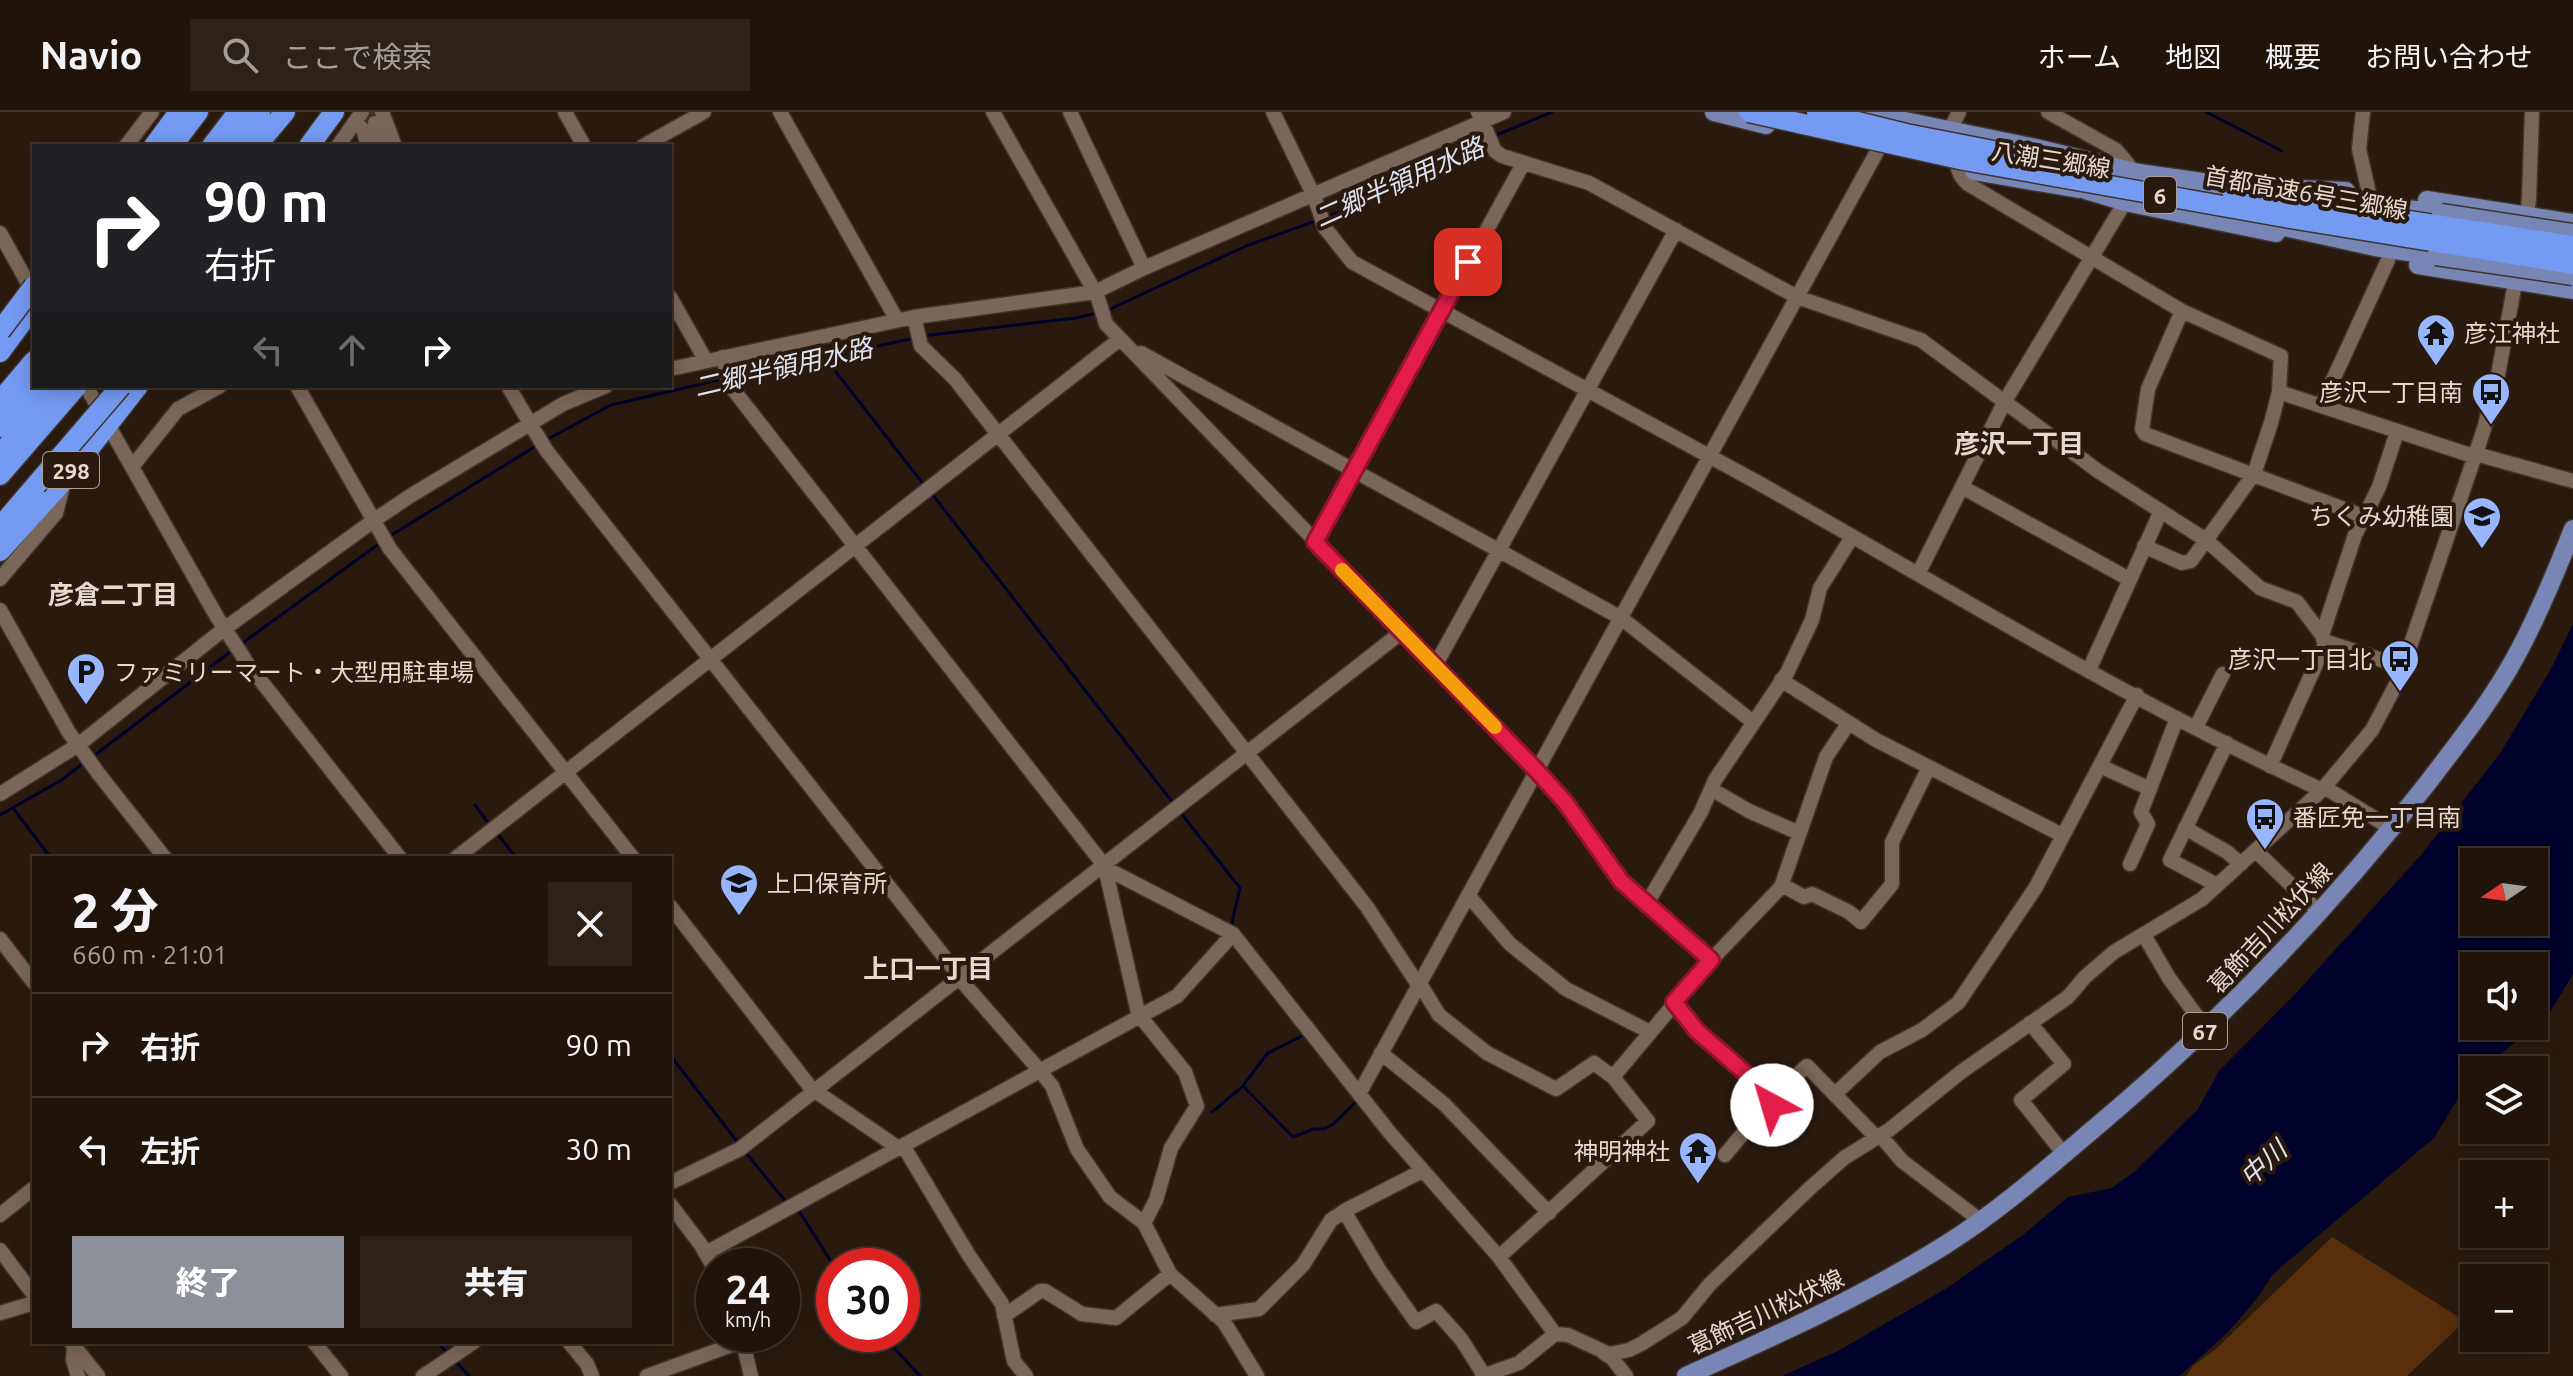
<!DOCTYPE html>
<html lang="ja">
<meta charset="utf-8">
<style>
body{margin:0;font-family:Ubuntu,"Noto Sans JP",sans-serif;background:#2d2118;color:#f1f3f6;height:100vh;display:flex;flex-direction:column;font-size:30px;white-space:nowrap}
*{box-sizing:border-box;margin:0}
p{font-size:26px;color:#a29e9c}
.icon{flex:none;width:44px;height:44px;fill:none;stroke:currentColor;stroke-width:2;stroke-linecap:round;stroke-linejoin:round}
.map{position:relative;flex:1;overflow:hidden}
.drawer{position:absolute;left:32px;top:744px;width:640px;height:488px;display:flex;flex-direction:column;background:#20140a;border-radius:0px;box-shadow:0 4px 20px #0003,0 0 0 2px #3d332b}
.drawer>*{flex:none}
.hud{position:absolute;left:32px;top:32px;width:640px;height:244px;border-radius:0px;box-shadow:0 4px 20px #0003,0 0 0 2px #3d332b;background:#202124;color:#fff;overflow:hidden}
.needle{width:52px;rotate:257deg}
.buttons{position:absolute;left:2460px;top:736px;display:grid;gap:16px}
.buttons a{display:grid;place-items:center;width:88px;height:88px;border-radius:0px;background:#20140a;box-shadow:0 4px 20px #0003,0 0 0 2px #3d332b;font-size:40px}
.speed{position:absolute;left:696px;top:1136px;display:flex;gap:16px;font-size:40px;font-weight:700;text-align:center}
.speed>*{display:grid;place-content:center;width:104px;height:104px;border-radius:50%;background:#20140a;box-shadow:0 4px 20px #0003,0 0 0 2px #3d332b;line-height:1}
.speed small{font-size:20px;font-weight:400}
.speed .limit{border:12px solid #d22;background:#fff;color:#111}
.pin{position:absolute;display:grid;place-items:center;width:68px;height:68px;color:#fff;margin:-34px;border-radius:16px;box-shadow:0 4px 12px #0006}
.me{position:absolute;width:88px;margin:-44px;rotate:321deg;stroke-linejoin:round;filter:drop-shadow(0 0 6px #0008)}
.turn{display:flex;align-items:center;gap:28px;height:168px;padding:0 40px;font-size:36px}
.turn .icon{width:104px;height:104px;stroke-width:2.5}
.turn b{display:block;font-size:56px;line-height:68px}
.lanes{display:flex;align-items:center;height:76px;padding:0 40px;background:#0003;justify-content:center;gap:40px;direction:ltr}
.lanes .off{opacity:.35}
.round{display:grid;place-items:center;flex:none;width:84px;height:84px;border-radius:0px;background:#2d2118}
.summary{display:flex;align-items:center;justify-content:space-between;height:136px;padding:0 40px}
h1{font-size:48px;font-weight:800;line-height:60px}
.primary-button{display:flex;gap:16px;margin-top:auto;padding:16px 40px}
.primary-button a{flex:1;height:92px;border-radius:0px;background:#8c9099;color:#fff;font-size:32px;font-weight:800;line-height:92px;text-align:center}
.primary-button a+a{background:#2d2118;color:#f1f3f6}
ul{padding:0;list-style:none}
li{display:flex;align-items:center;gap:24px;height:104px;padding:0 40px;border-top:2px solid #3d332b}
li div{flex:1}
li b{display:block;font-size:30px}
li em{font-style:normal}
header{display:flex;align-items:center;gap:48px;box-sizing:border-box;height:112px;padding:0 40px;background:#20140a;border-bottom:2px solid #3d332b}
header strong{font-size:38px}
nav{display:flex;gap:44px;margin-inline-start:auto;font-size:28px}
.search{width:560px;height:72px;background:#2d2118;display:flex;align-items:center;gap:20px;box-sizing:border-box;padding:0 28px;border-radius:0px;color:#a29e9c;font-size:30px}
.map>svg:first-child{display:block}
</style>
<header>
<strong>Navio</strong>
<div class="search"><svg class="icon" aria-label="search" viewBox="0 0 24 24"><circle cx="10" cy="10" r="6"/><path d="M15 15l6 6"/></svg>ここで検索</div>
<nav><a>ホーム</a><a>地図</a><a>概要</a><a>お問い合わせ</a></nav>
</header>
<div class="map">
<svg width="2573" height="1264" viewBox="0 0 2573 1264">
<rect width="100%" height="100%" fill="#2a1a0e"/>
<!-- green -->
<path fill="#572f0c" d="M2332 1125 2465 1209 2407 1264H2186L2193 1254 2217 1236Z"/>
<!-- water -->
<path fill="#01022c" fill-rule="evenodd" d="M2573 512V862L2549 902 2534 914V854H2474V914H2534L2482 958H2474V965L2468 970 2434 1026 2273 1162C2247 1205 2216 1232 2179 1264H1782L1838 1239 1947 1176 2024 1122 2068 1085 2112 1076 2135 1059 2198 997 2219 959 2296 881 2421 743 2501 640 2551 557ZM2474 750H2534V810H2474Z"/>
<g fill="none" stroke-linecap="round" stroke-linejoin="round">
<!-- stream -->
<path stroke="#01022c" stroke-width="3" d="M2206 0 2282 39
M1494 24 1552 0
M1325 106 1484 29
M1108 198 1246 134 1318 108
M922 224 1076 206 1097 201
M826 247 924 373
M734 265 915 226
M546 328 611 293 723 267
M932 382 1173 691
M390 424 536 334
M241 532 380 431
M91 646 234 537
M475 693 489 712
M13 696 51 746
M1180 700 1240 776 1231 815
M0 703 60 669 85 650
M497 721 516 746
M670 943 739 1032
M1243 974 1293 1025 1314 1017H1324L1332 1013 1357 989
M1212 1000 1241 976 1268 941 1304 923
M746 1041 787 1091
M797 1096 834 1154
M881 1222 920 1264
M437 1230 448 1242
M456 1250 469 1264"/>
<!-- minor-tunnel -->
<path stroke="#46372b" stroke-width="14" stroke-dasharray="14 7" stroke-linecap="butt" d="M370 0 375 11"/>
<!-- minor casing -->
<g stroke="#40342e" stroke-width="17">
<path id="minor" d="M382 0 395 34
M565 0 584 34
M780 0 897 208
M993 0 1095 180
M1070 0 1144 156
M1273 0 1314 84 1325 116 1352 150C1486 223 1621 295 1755 369 1942 474 2126 588 2322 678
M1478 0 1495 39 1502 44 1589 71 1797 185 1921 228 2098 359 2206 428 2260 476 2297 490 2322 523 2324 529 2403 555
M2048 0 2116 38 2128 52
M2363 0 2359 37 2369 81
M354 11 363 17 368 34
M375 11 382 34
M1950 18 1959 0
M126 34 152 0
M338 34 362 0
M643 34 704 0
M1959 39C1957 55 1956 61 1968 72L2182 199 2281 244 2279 280 2476 345
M2526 112 2529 87 2532 0
M0 121 34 182
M1096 180 1106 212 1536 658 1565 690 1621 769 1711 848
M670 185 706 249
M2182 199 2148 277 2142 317 2145 322 2365 405
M914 205 921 234 955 267 1367 795 1419 874
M1141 241 1621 506 1753 610
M723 245 730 276
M670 257 914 205 1095 180 1144 156 1504 0
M86 274 217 505 244 546
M297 274 390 437 633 746
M508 274 546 338 960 865
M732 276 1103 752
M2321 294 2388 148
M2476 342 2573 369
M132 355 178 297 220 274
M1962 375 2129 467
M1315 430 1523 52
M2144 434 2182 451 2191 449 2254 362 2271 311 2279 280
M1918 462 2005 289 2125 90
M0 467 56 401 64 370
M0 498 68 619 98 661 165 746
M2322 523 2355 423 2379 375 2397 320
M243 546 400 746
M1436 552 1676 118
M2089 558 2161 399
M1781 568 1876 628 2062 723
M2196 615 2223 562
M2100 654 2150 677
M2270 654 2326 530
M2324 675 2392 717
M1711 677 1749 699 1799 721
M0 682 78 633 224 517 373 409 410 384 563 292 606 274
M2185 716 2227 740 2241 752
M2256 739 2319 800
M456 746 1120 227
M1104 751 1139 905
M2130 752 2148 712 2141 700 2177 606
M1105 756 1233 822 1390 1021 1499 1145 1555 1222
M1782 773 1804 785 1812 782 1849 800 1861 810 1892 772V730L1929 655
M2217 773 2170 748 2227 631
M1468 783 1510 832 1566 877 1650 920
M1646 793 1701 700 1715 668 1787 561 1812 508 1820 476 1852 425
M670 794 814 980
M2144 823 2169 866 2207 918
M0 827 34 871
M959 866 1041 960
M1420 872 1439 903 1487 941 1556 977 1594 951 1613 965 1648 1009 1499 1145
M1674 890 1697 919 1773 985 1807 954 1876 1025
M1140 904 1185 960 1197 994 1171 1036 1156 1088 1144 1111
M2030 911 2064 952 2021 988 2064 1042
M1381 941 1444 992 1549 1101
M1041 960 1052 974 1077 1037 1110 1085 1144 1111 1170 1162 1224 1210 1257 1264
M1613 965 1711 848 1781 775 1826 645 1848 612
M815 979 900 1037
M1359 982 1885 25
M1835 982 1880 940 1922 918 1958 891 2036 775 2137 583
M1880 1023 1902 1049 1981 1109
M904 1035 968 1142 1002 1192 1014 1249 1026 1264
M1725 1043 1773 985
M670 1071 740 1037 1403 519
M670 1092 701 1133 714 1156
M1344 1099 1380 1159 1416 1210 1436 1199 1461 1227 1484 1263
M0 1103 34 1076
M0 1138 34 1183
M706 1141 1177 884 1233 822
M0 1201 34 1191
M1215 1203 1259 1197 1303 1153 1331 1108 1348 1097 1422 1059
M1004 1204 1040 1179H1045L1082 1202 1116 1206 1170 1162
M741 1222 751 1264
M71 1230 98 1264
M314 1230 341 1264
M569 1230 587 1252 592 1264
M74 1234 73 1248 78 1264
M1604 1241 1612 1246 1626 1264
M423 1264 474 1230
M647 1264 743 1229
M1482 1264 1519 1251 1555 1222 1568 1223 1609 1242 1629 1238 1641 1232 1682 1206 1710 1172 1809 1077 1844 1046 1889 1018 1961 960 2068 885 2085 865 2114 840 2202 787 2322 678 2372 618 2399 567 2484 317 2498 263 2517 160"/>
</g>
<!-- major casing -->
<g stroke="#40342e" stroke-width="21">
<path id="major" d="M1714 0 1766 13
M1861 0 2036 36 2139 61 2251 77
M1974 59 2079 77
M2240 69 2298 77 2346 79
M2085 78 2125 90 2276 121
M2332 88 2441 101
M2427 88 2573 111
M2266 111 2375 135 2436 144
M2418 153 2573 178
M1686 1264C1775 1224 1862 1185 1945 1133 2001 1098 2052 1052 2103 1009 2222 908 2330 796 2426 673 2458 631 2491 590 2516 544 2538 504 2556 460 2573 417"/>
</g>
<!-- highway casing -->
<g stroke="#40342e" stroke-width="23">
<path id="highway" d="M154 34 179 0
M172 34 198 0
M212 34 238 0
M233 34 260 0
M256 34 285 0
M309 34 334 0
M0 240 34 194
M0 289 34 249
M0 315 34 274
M0 343 56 274
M0 363 77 274
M0 415 36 373
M0 439 66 366 138 274"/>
</g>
<!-- minor -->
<use href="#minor" stroke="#7b6759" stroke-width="14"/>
<!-- major -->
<use href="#major" stroke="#7786b5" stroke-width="18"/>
<!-- highway -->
<use href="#highway" stroke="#759af2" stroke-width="20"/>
<!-- major-bridge casing -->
<g stroke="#40342e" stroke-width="21" stroke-linecap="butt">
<path id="major-bridge" d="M2441 101 2573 121
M2436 144 2573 164"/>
</g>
<!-- highway-bridge casing -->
<g stroke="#40342e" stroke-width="23" stroke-linecap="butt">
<path id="highway-bridge" d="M1749 0 1964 48 2296 107 2573 152
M1817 0 1906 22 2044 49
M2233 82 2573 134
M0 219 34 174
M36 373 121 274"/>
</g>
<!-- major-bridge -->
<use href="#major-bridge" stroke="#7786b5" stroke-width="18"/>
<!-- highway-bridge -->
<use href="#highway-bridge" stroke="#759af2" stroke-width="20"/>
</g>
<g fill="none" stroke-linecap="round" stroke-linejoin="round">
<!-- route casing -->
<g stroke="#92132f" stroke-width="20">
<path id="route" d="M1468 150 1315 430 1536 658 1565 690 1621 769 1711 848 1674 890 1697 919 1773 985 1772 993"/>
</g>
<!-- route -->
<use href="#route" stroke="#e11d48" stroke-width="14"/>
<!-- slow -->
<path stroke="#f59e0b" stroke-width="14" d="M1342 458 1495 615"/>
</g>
<!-- icons -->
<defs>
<g id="temple-pin" transform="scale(2)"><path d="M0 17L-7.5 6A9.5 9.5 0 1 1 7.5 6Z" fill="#97b6fd" stroke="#2a1a0e"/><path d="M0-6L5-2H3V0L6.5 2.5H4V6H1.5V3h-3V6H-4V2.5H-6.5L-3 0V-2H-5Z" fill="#111"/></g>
<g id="bus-pin" transform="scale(2)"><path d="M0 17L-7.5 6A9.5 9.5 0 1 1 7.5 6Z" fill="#97b6fd" stroke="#2a1a0e"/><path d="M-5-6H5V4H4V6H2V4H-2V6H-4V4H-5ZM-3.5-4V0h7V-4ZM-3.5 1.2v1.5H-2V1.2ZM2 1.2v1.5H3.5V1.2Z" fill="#111"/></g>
<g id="school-pin" transform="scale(2)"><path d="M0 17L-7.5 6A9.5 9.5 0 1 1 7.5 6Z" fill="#97b6fd" stroke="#2a1a0e"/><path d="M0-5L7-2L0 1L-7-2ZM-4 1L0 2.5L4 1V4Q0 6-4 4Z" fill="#111"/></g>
<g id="parking-pin" transform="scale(2)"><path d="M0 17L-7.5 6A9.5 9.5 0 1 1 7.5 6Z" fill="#97b6fd" stroke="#2a1a0e"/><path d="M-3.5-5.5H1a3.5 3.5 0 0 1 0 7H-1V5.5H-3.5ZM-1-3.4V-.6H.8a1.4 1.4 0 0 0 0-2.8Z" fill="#111"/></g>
</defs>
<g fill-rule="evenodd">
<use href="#temple-pin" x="2436" y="221"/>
<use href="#bus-pin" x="2491" y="280"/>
<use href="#school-pin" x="2482" y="404"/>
<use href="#bus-pin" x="2400" y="547"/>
<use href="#parking-pin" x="86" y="560"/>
<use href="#bus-pin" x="2265" y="705"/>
<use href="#school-pin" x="739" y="771"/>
<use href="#temple-pin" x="1698" y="1039"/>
</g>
<g text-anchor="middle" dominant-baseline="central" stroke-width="8" stroke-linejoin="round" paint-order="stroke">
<!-- shield labels -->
<g fill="#2a1a0e" stroke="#ada096" stroke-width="2">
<rect x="2144" y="65" width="32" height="36" rx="6"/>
<rect x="43" y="340" width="56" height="36" rx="6"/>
<rect x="2183" y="901" width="44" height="36" rx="6"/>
</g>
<g font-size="22" font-weight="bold" fill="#e5d9d1">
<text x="2160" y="83">6</text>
<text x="71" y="358">298</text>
<text x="2205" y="919">67</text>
</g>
<!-- street labels -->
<g font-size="24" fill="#e5d9d1" stroke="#2a1a0e">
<text transform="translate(2051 48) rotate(9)">八潮三郷線</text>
<text transform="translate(2306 81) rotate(10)">首都高速6号三郷線</text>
<text transform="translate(2270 816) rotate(-47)">葛飾吉川松伏線</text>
<text transform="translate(1766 1200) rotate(-25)">葛飾吉川松伏線</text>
</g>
<!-- poi labels -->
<g font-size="24" fill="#e5d9d1" stroke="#2a1a0e" text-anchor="start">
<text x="2464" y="221">彦江神社</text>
<text x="2463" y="280" text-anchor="end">彦沢一丁目南</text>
<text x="2454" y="404" text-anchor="end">ちくみ幼稚園</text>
<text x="2372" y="547" text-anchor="end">彦沢一丁目北</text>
<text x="114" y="560">ファミリーマート・大型用駐車場</text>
<text x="2293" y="705">番匠免一丁目南</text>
<text x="767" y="771">上口保育所</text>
<text x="1670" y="1039" text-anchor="end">神明神社</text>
</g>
<!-- water labels -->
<g font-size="26" font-style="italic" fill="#dbe3f2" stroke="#2a1a0e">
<text transform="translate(1399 70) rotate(-24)">二郷半領用水路</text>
<text transform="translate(783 255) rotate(-13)">二郷半領用水路</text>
<text transform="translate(2263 1051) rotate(-42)">中川</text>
</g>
<!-- neighbourhood labels -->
<g font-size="26" font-weight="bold" fill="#e5d9d1" stroke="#2a1a0e">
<text x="2019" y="331">彦沢一丁目</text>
<text x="113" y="482">彦倉二丁目</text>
<text x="928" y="856">上口一丁目</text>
</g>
</g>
</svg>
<div class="buttons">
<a><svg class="needle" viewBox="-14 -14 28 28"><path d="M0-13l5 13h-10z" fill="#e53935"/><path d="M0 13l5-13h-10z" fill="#a29e9c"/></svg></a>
<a><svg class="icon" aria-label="sound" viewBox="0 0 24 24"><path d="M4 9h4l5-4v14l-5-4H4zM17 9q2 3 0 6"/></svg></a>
<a><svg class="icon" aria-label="layers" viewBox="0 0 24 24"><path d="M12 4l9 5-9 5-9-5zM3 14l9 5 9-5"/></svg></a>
<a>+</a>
<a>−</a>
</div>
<div class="speed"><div>24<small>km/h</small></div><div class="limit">30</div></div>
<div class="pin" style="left:1468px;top:150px;background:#d93025"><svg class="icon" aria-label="arrive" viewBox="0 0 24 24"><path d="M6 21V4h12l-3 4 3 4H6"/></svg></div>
<svg class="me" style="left:1772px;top:993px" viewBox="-20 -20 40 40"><circle r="19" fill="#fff"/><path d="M0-13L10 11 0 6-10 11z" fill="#e11d48"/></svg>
<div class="hud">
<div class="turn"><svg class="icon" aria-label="right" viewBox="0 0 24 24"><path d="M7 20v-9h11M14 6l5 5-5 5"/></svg><div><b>90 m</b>右折</div></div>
<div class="lanes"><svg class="icon off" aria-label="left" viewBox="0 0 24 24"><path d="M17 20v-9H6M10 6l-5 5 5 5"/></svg><svg class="icon off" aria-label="ahead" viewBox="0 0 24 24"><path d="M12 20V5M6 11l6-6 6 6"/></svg><svg class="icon" aria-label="right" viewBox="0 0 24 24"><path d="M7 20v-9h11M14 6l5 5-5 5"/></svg></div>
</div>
<section class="drawer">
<div class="summary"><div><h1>2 分</h1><p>660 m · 21:01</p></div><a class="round"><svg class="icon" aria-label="close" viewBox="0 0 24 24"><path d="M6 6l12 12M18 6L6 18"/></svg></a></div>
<ul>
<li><svg class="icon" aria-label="right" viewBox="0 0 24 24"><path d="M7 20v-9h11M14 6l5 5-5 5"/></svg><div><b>右折</b></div><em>90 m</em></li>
<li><svg class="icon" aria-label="left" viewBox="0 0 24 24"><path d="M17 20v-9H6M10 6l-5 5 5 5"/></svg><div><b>左折</b></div><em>30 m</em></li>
</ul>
<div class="primary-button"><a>終了</a><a>共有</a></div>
</section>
</div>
